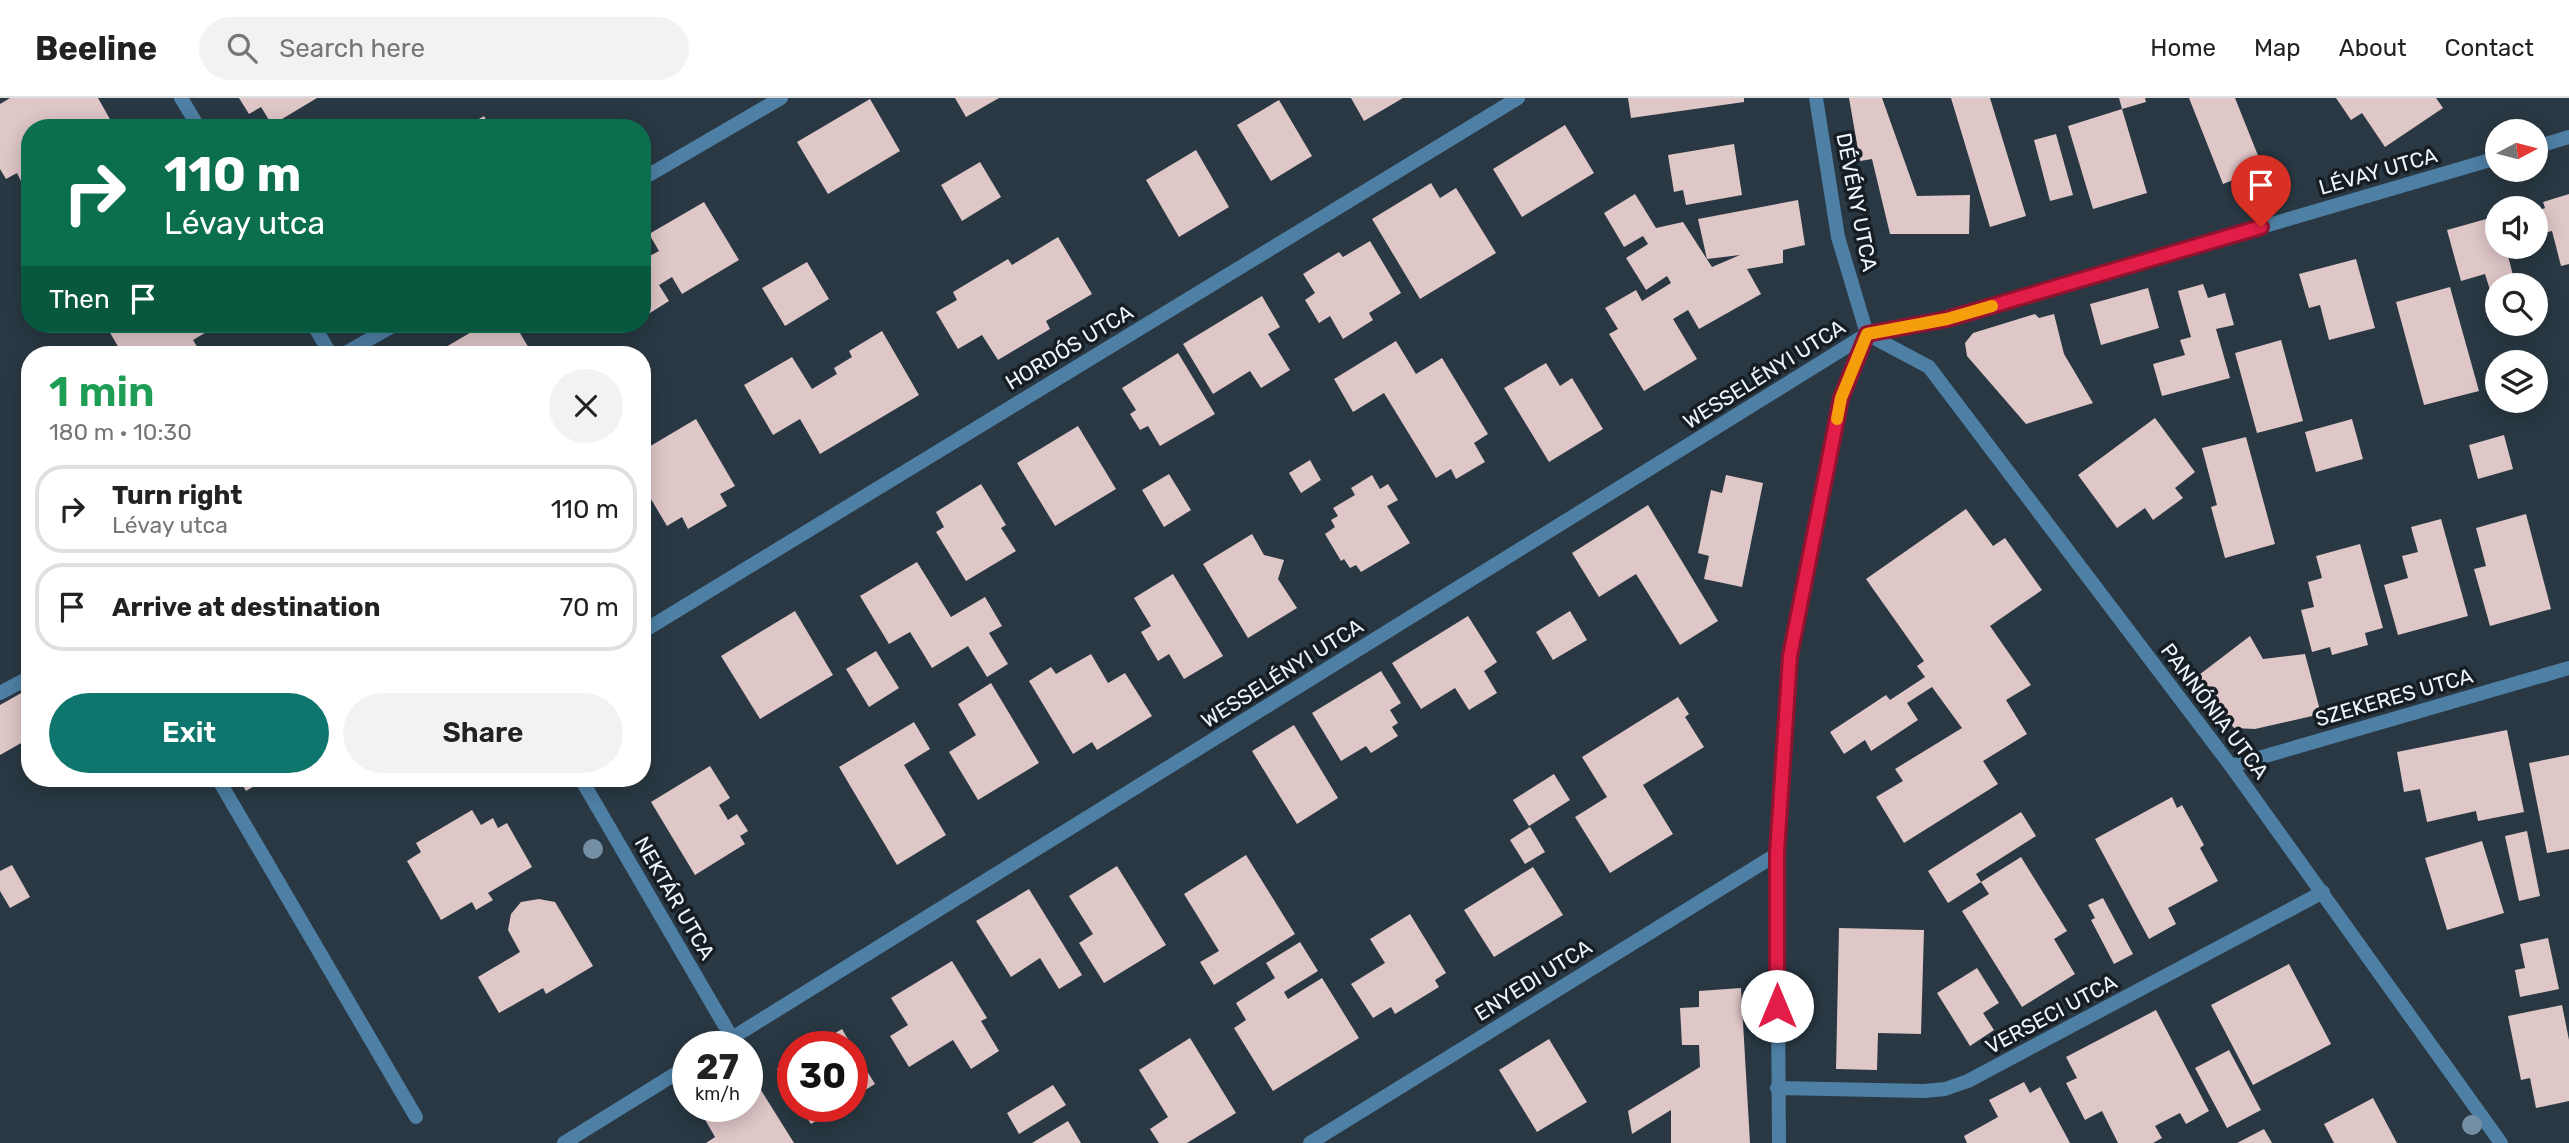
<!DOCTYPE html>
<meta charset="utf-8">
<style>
body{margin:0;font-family:Rubik,sans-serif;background:#f2f2f2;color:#222;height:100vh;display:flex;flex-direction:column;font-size:26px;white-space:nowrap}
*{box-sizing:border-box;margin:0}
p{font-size:23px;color:#767676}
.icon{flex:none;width:38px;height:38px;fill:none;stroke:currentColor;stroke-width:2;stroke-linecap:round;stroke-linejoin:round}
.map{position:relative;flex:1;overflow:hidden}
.panel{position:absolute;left:21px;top:248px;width:630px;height:441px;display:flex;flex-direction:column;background:#fff;border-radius:28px;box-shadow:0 4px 18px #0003}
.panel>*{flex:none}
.banner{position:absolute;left:21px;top:21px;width:630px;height:214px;border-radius:28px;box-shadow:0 4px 18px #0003;background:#0b6e4f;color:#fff;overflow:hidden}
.needle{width:46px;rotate:83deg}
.buttons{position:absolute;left:2485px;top:21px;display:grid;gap:14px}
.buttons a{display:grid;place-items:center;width:63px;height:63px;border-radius:50%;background:#fff;box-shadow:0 4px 18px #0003;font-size:35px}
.speed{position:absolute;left:672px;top:933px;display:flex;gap:14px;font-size:35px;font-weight:700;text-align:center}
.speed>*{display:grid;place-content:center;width:91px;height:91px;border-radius:50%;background:#fff;box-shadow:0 4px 18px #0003;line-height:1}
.speed small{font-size:18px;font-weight:400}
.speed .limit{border:10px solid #d22;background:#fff;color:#111}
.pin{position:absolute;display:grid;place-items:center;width:60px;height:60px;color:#fff;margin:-72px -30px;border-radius:50% 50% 50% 0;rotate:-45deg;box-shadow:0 0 7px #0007}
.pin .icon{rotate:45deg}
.me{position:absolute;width:77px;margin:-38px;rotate:0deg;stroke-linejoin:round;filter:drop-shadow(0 0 5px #0008)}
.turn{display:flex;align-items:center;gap:24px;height:147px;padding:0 28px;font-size:32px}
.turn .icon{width:91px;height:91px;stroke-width:2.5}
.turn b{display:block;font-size:49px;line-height:60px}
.then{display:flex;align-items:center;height:66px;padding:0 28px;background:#0003;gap:14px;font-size:26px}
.round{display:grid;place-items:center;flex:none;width:74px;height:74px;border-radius:37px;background:#f2f2f2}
.summary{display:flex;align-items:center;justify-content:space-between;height:119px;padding:0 28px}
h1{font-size:42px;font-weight:600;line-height:52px;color:#1e9e55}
.primary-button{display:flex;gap:14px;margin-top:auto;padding:14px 28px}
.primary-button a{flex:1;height:80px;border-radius:42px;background:#0f766e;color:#fff;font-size:28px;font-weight:600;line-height:80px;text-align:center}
.primary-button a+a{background:#f2f2f2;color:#222}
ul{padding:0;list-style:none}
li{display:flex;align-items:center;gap:21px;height:88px;margin:0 14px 10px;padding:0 14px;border:4px solid #e0e0e0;border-radius:28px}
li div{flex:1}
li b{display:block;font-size:26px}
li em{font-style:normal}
header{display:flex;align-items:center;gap:42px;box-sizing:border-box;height:98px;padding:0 35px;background:#fff;border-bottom:2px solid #e0e0e0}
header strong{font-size:33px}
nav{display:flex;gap:38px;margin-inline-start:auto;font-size:24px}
.search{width:490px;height:63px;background:#f2f2f2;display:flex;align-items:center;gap:18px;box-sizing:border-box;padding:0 24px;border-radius:38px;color:#767676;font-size:26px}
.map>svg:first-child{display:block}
</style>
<header>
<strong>Beeline</strong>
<div class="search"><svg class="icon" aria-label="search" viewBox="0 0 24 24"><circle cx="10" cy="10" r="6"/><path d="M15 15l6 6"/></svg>Search here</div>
<nav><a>Home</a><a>Map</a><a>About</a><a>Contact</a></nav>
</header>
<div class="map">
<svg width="2569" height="1045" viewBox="0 0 2569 1045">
<rect width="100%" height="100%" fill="#293843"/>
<!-- building -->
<path fill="#dfc6c7" d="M10 0H98L115 30H30V78L21 83 17 75 6 81 0 71V6Z
M239 0H317L272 27 261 9 249 16Z
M955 0H999L966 19Z
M1351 0H1403L1364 23Z
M1628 0H1744V4L1631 20Z
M1849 0H1882L1917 98 1970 97 1969 136H1890L1872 61 1860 63Z
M1951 0H1990L2026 118 1990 129Z
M2119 0H2145L2146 4 2122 11Z
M2189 0H2235L2263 70 2223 86Z
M2336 0H2436L2443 10 2385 49 2362 15 2351 22Z
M870 1 900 53 828 96 797 44Z
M1279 2 1312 58 1271 83 1237 27Z
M2122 11 2147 95 2093 111 2068 28Z
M484 18 491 30H464Z
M1565 27 1594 75 1522 119 1493 71Z
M2056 36 2073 97 2050 103 2034 42Z
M1734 46 1742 97 1686 107 1683 92 1674 94 1668 57Z
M1196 52 1229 109 1179 139 1146 82Z
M980 64 1001 99 962 123 941 87Z
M1431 85 1440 100 1456 90 1496 155 1420 201 1372 121Z
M1635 96 1656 130 1683 124 1712 169 1740 157 1707 161 1698 121 1798 102 1805 147 1783 152V165L1747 171 1761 196 1699 231 1688 212 1673 221 1697 261 1644 293 1609 236 1618 231 1605 210 1636 192 1642 203 1671 185 1667 178 1646 192 1626 160 1648 146 1643 138 1624 149 1604 115Z
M2569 96V166L2561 168 2552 133 2540 136 2536 113 2545 110 2543 104Z
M704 104 739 162 682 196 672 179 659 187 669 203 642 220V162L659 153 649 136Z
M2497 118V149H2522L2507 154 2515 185 2497 187 2490 192 2485 176 2461 183 2447 132Z
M1058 139 1092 196 1046 223 1050 231 998 262 982 237 958 251 936 214 957 202 953 194 1008 161 1012 167Z
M1370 143 1401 195 1369 215 1373 222 1343 241 1330 218 1319 225 1305 202 1315 195 1303 176 1339 154 1343 159Z
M2356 161 2375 230 2329 242 2320 207 2309 210 2299 176Z
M807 164 829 201 785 228 762 190Z
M2203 186 2208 200 2225 195 2234 227 2216 231 2230 280 2162 298 2153 266 2185 257 2180 242 2191 239 2178 193Z
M2450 189 2479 293 2424 307 2396 204Z
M2148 190 2159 230 2101 247 2090 206Z
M1262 198 1280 229 1268 236 1290 272 1261 290 1250 273 1213 296 1183 246Z
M2035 216 2039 220 2054 216 2064 256 2093 305 2026 326 1967 258 1965 245 1973 235Z
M122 226H220L193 242 199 252 190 257H123L109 233Z
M485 226H524L517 230 533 257H442L439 253Z
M882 233 919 297 820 356 800 321 773 337 744 287 792 259 812 291 837 276 834 270 852 259 849 253Z
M2281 242 2303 323 2257 335 2235 255Z
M1396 243 1416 276 1442 260 1488 336 1474 345 1485 364 1456 381 1451 371 1436 380 1384 295 1353 314 1334 281Z
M1178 255 1215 316 1160 348 1148 328 1140 332 1130 316 1136 312 1122 290Z
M1546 265 1560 288 1572 280 1603 331 1549 364 1504 290Z
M2155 320 2195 374 2175 390 2183 400 2153 422 2145 410 2117 430 2078 377Z
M696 321 735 388 720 396 727 408 688 431 682 419 667 428 642 386V353Z
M2352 321 2363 361 2316 374 2305 334Z
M1078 328 1116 391 1055 428 1017 365Z
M2504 337 2513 371 2478 381 2469 347Z
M2246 339 2275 446 2225 460 2211 409 2217 407 2202 350Z
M1310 362 1321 382 1301 395 1289 375Z
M1169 376 1191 412 1164 429 1142 392Z
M1372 377 1380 391 1388 386 1398 402 1387 408 1410 445 1361 474 1356 467 1350 470 1344 461 1341 463 1325 436 1335 429 1331 422 1338 418 1333 410 1355 397 1351 390Z
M1726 377 1763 385 1742 489 1704 481 1709 458 1698 455 1711 392 1722 395Z
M981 386 1006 427 1001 430 1016 453 966 483 936 434 944 429 936 414Z
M1648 407 1718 523 1680 547 1636 476 1599 499 1572 455Z
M1966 411 1993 448 2005 440 2042 492 1990 528 2031 587 2006 602 2027 636 1983 663 1998 686 1904 745 1876 699 1903 683 1895 671 1962 630 1932 589 1907 605 1918 622 1871 653 1865 642 1844 656 1830 634 1886 597 1890 602 1925 579 1917 568 1924 563 1866 481Z
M2526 416 2551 511 2490 528 2474 471 2486 468 2476 430Z
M2441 421 2468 518 2398 537 2384 487 2408 480 2402 458 2418 454 2411 429Z
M1252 436 1264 457 1284 462 1278 481 1297 510 1248 540 1203 466Z
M2360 446 2383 530 2365 535 2368 547 2332 557 2330 549 2312 554 2301 512 2314 509 2308 484 2322 480 2316 458Z
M917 464 951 519 985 499 1002 528 989 535 1008 566 987 579 968 548 932 570 910 534 889 546 860 498Z
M1173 476 1223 558 1184 581 1169 556 1158 563 1141 534 1151 528 1134 500Z
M795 513 833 577 760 621 721 558Z
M1570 513 1587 542 1553 562 1536 534Z
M1468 518 1497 564 1484 573 1497 595 1469 612 1455 590 1421 611 1392 565Z
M2250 538 2263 561 2305 556 2321 616 2255 631 2234 630 2195 580Z
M876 553 899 590 869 609 846 571Z
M1091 556 1108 585 1125 575 1152 618 1097 652 1092 644 1073 656 1029 583 1051 569 1056 576Z
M1381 573 1401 605 1390 612 1398 625 1392 629 1398 638 1371 655 1366 648 1341 663 1312 615Z
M991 585 1039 665 978 702 949 654 976 637 958 606Z
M30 590V640L0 657V607Z
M1678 599 1689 616 1685 619 1704 649 1643 687 1673 736 1610 775 1575 719 1607 699 1582 659Z
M914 624 930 651 904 667 946 737 897 767 839 669Z
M1294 627 1338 700 1297 726 1252 653Z
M2507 632 2524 714 2478 723 2476 713 2427 724 2420 691 2404 694 2397 654Z
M2569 657V751L2547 755 2529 665Z
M710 668 730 700 719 707 728 722 737 716 748 733 740 738 745 746 695 777 651 704Z
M1554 676 1570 702 1529 728 1513 702Z
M239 681H266L246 693Z
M2172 699 2177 710 2182 707 2204 747 2200 750 2218 783 2168 810 2176 826 2149 841 2095 741Z
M472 712 481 727 493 720 498 730 507 725 532 769 488 795 493 802 476 812 472 804 441 822 407 763 421 754 416 745Z
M2021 714 2036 738 1976 776 1981 784 1948 805 1928 773Z
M1530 729 1545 754 1525 766 1510 742Z
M2527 733 2540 798 2519 803 2505 738Z
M2482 743 2504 815 2447 832 2425 760Z
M1246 757 1295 836 1214 887 1200 864 1219 853 1184 796Z
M2021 759 2067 833 2054 841 2075 876 2022 909 1962 813 1989 796 1981 784Z
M12 767 30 799 10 810 0 793V773Z
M1117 768 1166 847 1104 885 1079 845 1093 836 1069 798Z
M1533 769 1563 817 1494 859 1464 812Z
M1029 791 1082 877 1059 891 1040 860 1011 879 976 823Z
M2103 800 2133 856 2114 866 2091 822 2095 820 2088 807Z
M539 801 555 804 593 868 546 896 543 890 499 915 478 879 520 854 508 832 511 816 521 804Z
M1410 816 1446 875 1435 882 1439 889 1395 916 1391 909 1373 920 1351 886 1385 865 1370 841Z
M1839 830 1924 832 1921 936 1878 935 1877 972 1836 971Z
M2548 840 2559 891 2520 899 2515 872 2525 870 2520 846Z
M1300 844 1318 873 1284 894 1288 901 1322 880 1359 940 1273 993 1234 930 1246 922 1236 905 1275 880 1266 865Z
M952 863 987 920 981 923 999 953 971 971 953 942 909 969 890 938 908 927 891 900Z
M2289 866 2331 946 2253 987 2211 907Z
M1977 870 1999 905 1983 915 1994 932 1970 948 1937 895Z
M1741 890 1750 1045H1671V1012L1632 1036 1628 1013 1700 969 1699 947H1682L1680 910 1699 909V893Z
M2562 907 2569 942V1003L2536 1010 2530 980 2521 982 2508 918Z
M2156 912 2209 1013 2186 1026 2180 1015 2155 1028 2162 1040 2153 1045H2118L2102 1013 2085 1022 2066 985 2077 980 2066 959Z
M842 931 852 948H814Z
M1190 940 1236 1015 1187 1045H1159L1150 1031 1168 1019 1139 972Z
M1549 941 1587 1004 1537 1034 1499 972Z
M852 949 875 986 852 1000Z
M2229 952 2261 1012 2227 1030 2195 970Z
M793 961V997L777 971Z
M756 984 794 1045H706L715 1039 703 1018 718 1008H747V990Z
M2024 984 2030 995 2040 989 2070 1045H1967L1964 1038 1998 1019 1989 1002Z
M1053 987 1066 1007 1019 1036 1007 1015Z
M2373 1000 2397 1045H2334L2324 1026Z
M799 1008H840L811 1026Z
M1068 1023 1081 1045H1032Z
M2264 1031 2272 1045H2237Z"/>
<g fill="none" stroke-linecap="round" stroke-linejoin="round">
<!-- lane -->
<path stroke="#4e7fa4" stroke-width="14" d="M0 595 30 579
M218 681 416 1019"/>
<!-- street -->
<path stroke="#4e7fa4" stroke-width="14" d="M181 0 199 30
M2536 49 2569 39
M642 81 781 0
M313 226 331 257
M1867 236 1929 269 2231 668 2501 1045
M342 257 396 226
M642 534 1518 0
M2231 668 2569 570
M581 681 732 940
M719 948 1867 236 1947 221 2497 60
M1777 990 1924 993 1945 991 1968 983 2323 794
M564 1045 688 968
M1310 1045 1777 756
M1779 1045 1777 756 1790 558 1841 300 1867 236 1838 139 1816 0"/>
</g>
<!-- trees -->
<g fill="#748fa4">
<circle cx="593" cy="751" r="10"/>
<circle cx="2472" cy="1027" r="10"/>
</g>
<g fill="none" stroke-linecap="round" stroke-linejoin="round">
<!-- route casing -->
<g stroke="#92132f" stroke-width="18">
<path id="route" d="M1777 908V755L1790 558 1841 300 1867 236 1947 221 2261 129"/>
</g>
<!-- route -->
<use href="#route" stroke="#e11d48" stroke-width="12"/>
<!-- slow -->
<path stroke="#f59e0b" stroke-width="12" d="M1837 321 1841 300 1867 236 1947 221 1992 208"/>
</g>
<g text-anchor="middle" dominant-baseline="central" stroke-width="7" stroke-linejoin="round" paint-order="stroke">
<!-- street labels -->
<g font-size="21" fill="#edf6fd" stroke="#171e23">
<text transform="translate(2378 73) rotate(-16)">LÉVAY UTCA</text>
<text transform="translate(1857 104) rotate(79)">DÉVÉNY UTCA</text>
<text transform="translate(1069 249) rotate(-31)">HORDÓS UTCA</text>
<text transform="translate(1764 276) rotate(-32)">WESSELÉNYI UTCA</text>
<text transform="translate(1282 575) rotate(-32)">WESSELÉNYI UTCA</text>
<text transform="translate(2394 599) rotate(-16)">SZEKERES UTCA</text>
<text transform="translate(2215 613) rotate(53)">PANNÓNIA UTCA</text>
<text transform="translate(675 800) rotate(60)">NEKTÁR UTCA</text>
<text transform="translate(1533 882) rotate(-32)">ENYEDI UTCA</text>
<text transform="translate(2051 916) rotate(-28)">VERSECI UTCA</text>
</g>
</g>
</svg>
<div class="buttons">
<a><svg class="needle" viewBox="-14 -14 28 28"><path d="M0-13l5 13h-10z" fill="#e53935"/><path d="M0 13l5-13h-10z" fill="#767676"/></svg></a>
<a><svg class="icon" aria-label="sound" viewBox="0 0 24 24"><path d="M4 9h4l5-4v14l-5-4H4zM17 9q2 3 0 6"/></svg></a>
<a><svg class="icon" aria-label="search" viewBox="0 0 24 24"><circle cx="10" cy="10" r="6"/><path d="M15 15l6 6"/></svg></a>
<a><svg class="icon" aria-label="layers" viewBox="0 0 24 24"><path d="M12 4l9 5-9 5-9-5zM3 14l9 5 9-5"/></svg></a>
</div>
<div class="speed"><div>27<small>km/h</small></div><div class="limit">30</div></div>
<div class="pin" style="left:2261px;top:129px;background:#d93025"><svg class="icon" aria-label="arrive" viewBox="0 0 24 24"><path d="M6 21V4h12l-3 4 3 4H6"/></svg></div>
<svg class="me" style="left:1777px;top:908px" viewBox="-20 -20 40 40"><circle r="19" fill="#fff"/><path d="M0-13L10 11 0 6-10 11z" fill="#e11d48"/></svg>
<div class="banner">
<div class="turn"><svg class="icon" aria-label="right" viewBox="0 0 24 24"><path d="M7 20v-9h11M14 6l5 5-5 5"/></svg><div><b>110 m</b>Lévay utca</div></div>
<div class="then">Then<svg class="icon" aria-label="arrive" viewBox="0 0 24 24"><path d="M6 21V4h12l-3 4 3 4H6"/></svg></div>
</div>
<section class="panel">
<div class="summary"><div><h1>1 min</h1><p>180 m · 10:30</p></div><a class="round"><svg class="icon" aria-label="close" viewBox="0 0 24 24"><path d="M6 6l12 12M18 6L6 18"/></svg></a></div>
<ul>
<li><svg class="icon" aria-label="right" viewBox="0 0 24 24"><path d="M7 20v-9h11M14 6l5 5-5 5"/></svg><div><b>Turn right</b><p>Lévay utca</p></div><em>110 m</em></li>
<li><svg class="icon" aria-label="arrive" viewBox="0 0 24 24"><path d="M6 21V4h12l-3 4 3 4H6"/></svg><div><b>Arrive at destination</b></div><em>70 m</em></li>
</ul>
<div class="primary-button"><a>Exit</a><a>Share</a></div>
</section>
</div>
